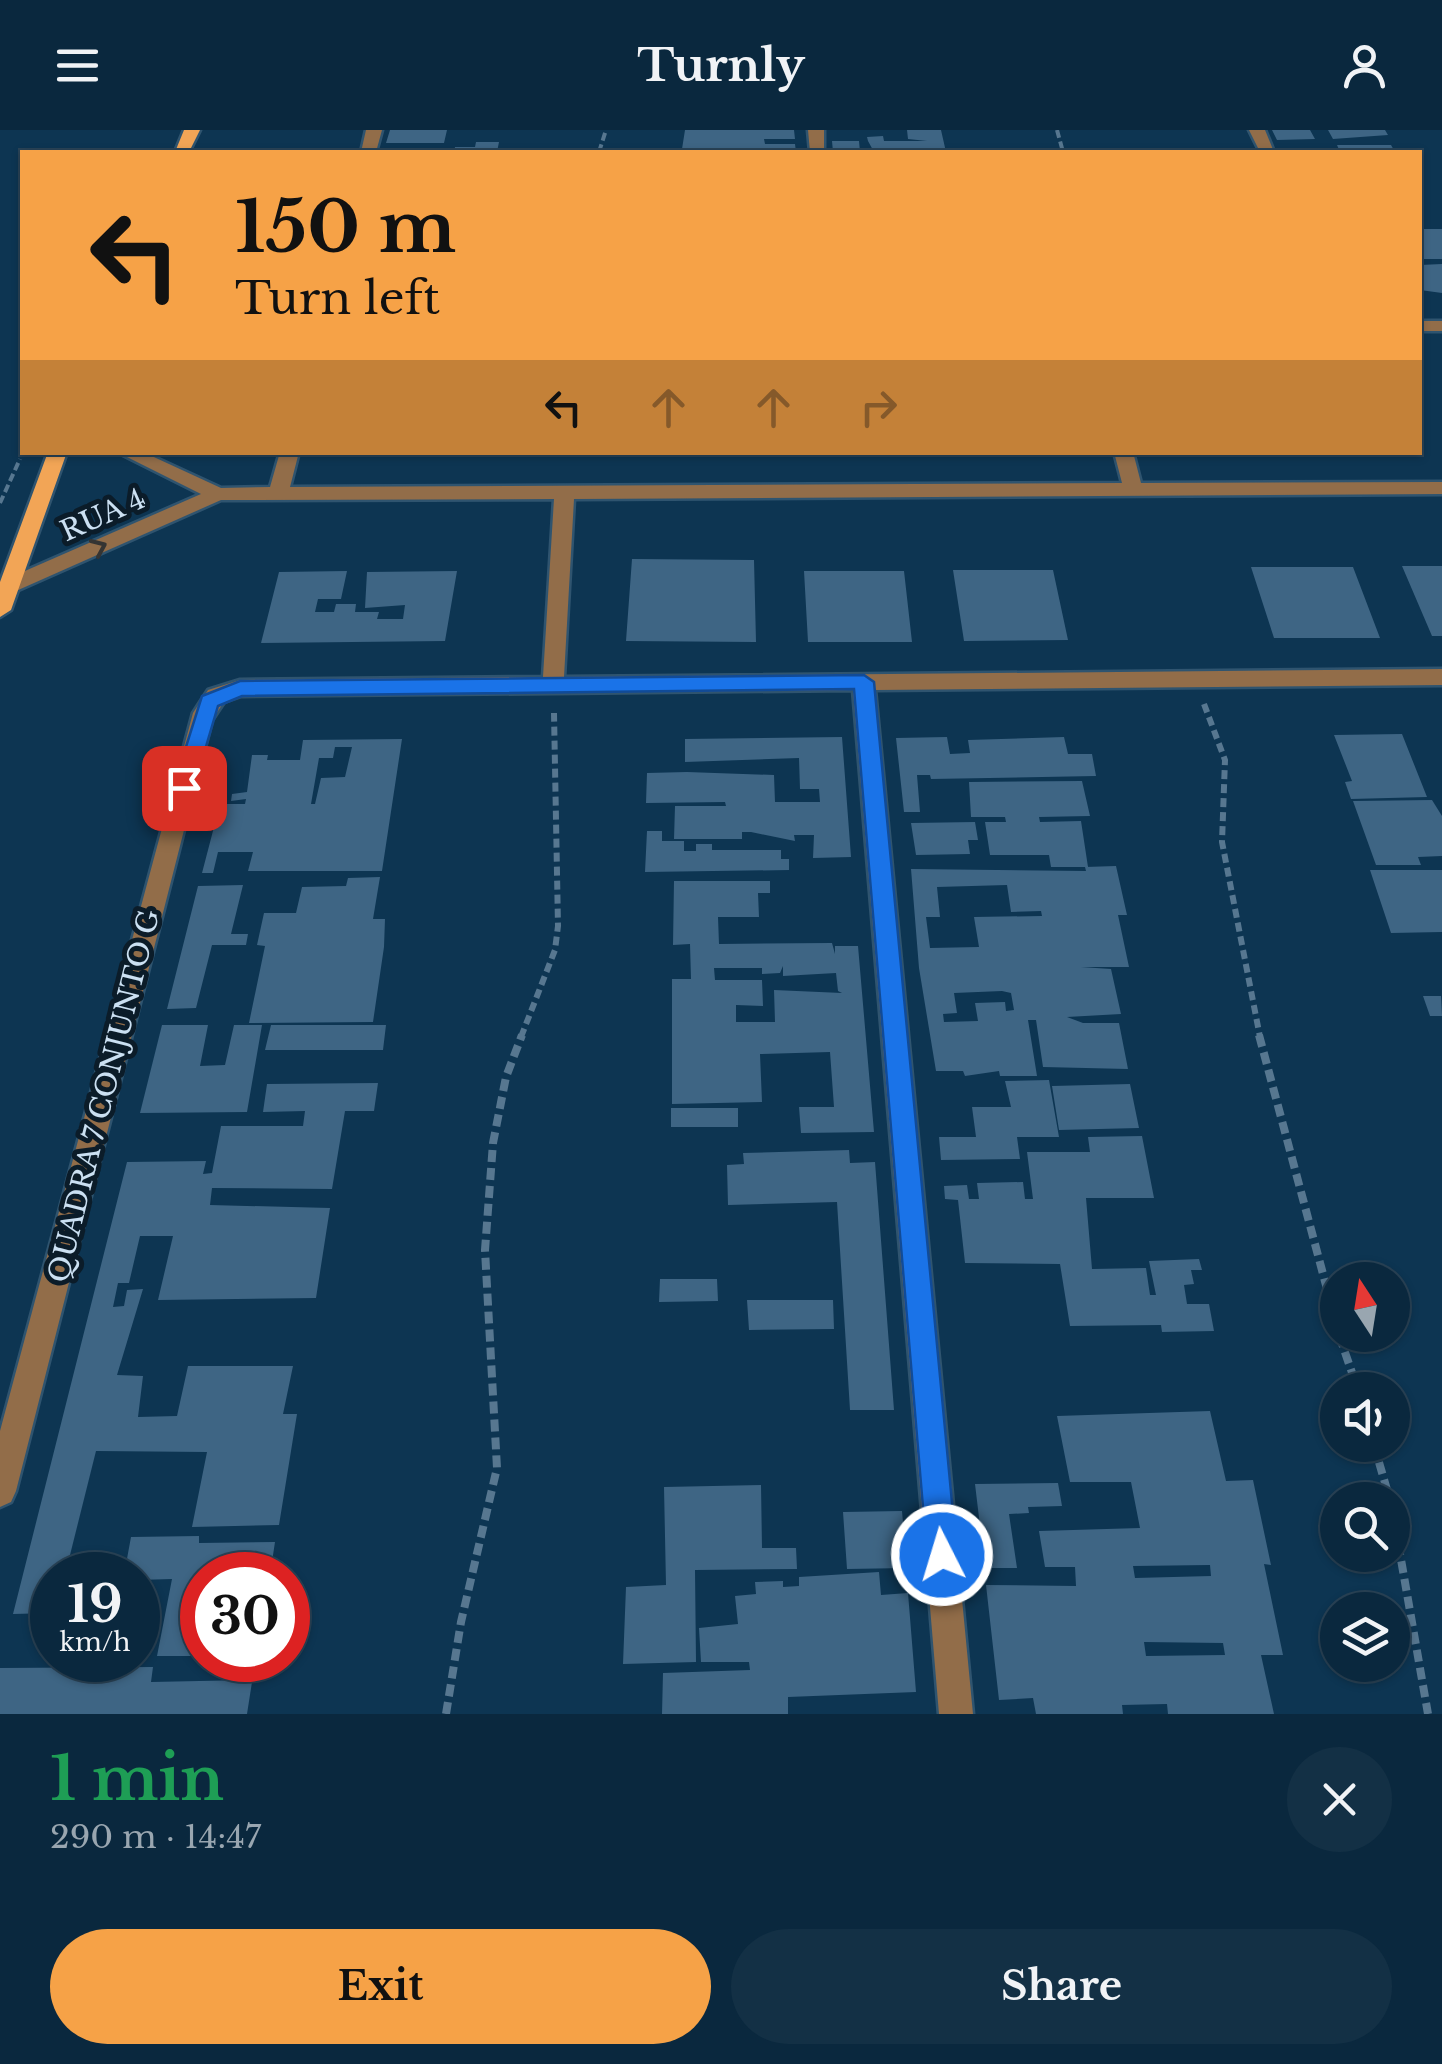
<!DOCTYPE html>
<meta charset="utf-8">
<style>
body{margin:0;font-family:"Libre Baskerville",serif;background:#133045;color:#f1f3f6;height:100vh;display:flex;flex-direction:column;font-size:38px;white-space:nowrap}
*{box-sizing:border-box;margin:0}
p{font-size:32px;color:#99a6b0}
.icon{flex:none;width:55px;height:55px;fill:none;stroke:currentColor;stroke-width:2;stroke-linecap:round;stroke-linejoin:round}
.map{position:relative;height:1584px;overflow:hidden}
.sheet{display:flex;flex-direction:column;background:#0a283e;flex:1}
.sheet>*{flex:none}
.top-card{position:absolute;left:20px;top:20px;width:1402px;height:305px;border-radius:0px;box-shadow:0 2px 8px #0004,0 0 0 2px #2a4458;background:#f6a247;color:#111;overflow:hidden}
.needle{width:65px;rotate:348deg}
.controls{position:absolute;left:1320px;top:1132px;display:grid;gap:20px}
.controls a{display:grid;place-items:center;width:90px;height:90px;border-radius:50%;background:#0a283e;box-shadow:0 2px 8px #0004,0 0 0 2px #2a4458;font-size:50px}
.speed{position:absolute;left:30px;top:1422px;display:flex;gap:20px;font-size:50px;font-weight:700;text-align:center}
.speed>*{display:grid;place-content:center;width:130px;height:130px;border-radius:50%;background:#0a283e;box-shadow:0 2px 8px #0004,0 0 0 2px #2a4458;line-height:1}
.speed small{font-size:25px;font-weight:400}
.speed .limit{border:15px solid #d22;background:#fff;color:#111}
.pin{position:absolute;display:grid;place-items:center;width:85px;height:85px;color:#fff;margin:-42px;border-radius:20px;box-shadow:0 5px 15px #0006}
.me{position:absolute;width:110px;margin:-55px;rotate:355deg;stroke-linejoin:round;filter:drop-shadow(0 0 8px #0008)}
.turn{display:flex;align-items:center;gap:35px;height:210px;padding:0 50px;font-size:45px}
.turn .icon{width:130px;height:130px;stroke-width:2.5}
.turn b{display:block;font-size:70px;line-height:85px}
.lanes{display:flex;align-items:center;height:95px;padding:0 50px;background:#0003;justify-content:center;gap:50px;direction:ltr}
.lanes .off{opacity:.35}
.round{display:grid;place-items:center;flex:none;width:105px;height:105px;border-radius:52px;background:#133045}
.summary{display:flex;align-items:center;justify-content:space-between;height:170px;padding:0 50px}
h1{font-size:60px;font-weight:700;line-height:75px;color:#1e9e55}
.button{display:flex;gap:20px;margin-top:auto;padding:20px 50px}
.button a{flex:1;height:115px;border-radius:60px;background:#f6a247;color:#111;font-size:40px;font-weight:700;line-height:115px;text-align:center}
.button a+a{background:#133045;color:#f1f3f6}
header{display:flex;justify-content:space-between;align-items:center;height:130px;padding:0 50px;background:#0a283e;font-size:45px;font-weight:700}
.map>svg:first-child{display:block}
</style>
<header><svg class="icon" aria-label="menu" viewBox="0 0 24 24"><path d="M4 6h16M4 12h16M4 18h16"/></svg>Turnly<svg class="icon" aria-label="person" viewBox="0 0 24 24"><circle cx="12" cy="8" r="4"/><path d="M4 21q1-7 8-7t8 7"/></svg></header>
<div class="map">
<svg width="1442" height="1584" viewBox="0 0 1442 1584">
<rect width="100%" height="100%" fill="#0d3552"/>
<!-- building -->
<path fill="#3e6584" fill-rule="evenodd" d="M390 0H447L444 13H386Z
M685 0H794L795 9H764L765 14H795L796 22 682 19Z
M907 0H941L946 22H874L868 11 867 7 883 6 884 11H927L908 9Z
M1272 0H1310L1315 9 1277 10Z
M1328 0H1385L1388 5 1333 9Z
M832 11H859L860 22H833Z
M476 12H499L497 22H454L455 17H475Z
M1337 15H1391L1395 22H1340Z
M1420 99H1442V129H1420Z
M1442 134V163L1420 160V135Z
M632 429 754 430 756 512 626 511Z
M1402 436H1442V506H1432Z
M1251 437H1353L1380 508H1274Z
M953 440H1053L1068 510 964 511Z
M347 441 341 469H318L315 482H334L336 474H356L355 482H379L377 489H403L405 475 365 478 367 442 457 441 445 511 261 513 279 442Z
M804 441H904L912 512H808Z
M1402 604 1427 667 1351 669 1345 652 1352 651 1334 605Z
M842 607 851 727 813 728 814 705H794L795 711 751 702H742V709H674L675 676H726L725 672 646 673 647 643 687 642 774 645 775 672H820L819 659H800L799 628 685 632V609Z
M947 607 950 624 970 623 968 610 1064 607 1068 624H1092L1096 646 931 649 930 645H917L920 682H904L896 608Z
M402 609 382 741H248L253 722H218L213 743H202L220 674H245L246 669 231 671 232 664 247 662 252 625H268L267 630H300L303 610ZM335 617H352L345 647 321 648 315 674H311L319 628H333Z
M1082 651 1090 686 1039 687 1040 692 1081 691 1088 737H1051L1049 725H990L985 692H1006L1005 687H971L969 652Z
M1432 670 1442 686V726L1418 727 1421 735H1376L1353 671Z
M975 692 978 710H968L970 724 916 725 911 693Z
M647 701H662V711H684V721H696V714H712V720H781V729H789V740L645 742Z
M1116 736 1127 785H1118L1129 837H1081L1111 839 1121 884 1067 887 1083 893H1119L1128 939 1043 937 1036 890H1028L1037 946H1000L999 941 965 946 963 941H936L919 838 911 739 1086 741 1085 737ZM1007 755 1011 782 1041 781 1042 786 974 787 979 817 930 818 926 787H940L937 757ZM1002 861 1011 863 1014 880 1006 881 1005 872 975 873 978 891 944 892 943 884 957 883 954 863Z
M1370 740H1442V802L1391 803Z
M380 747 373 789H385L384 817 373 892 249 893 265 816 257 815 264 783H296L302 757 346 756 348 748Z
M674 751H770V763H758L759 787H718L719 814 832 813 835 824V816H858L874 1002 801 1003 799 977H834L830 922 760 924 762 972 672 974V849H691L690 814 673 815ZM783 836V846L836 843 838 861 842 863 774 860 775 892H736V875L763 876 762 850H715L714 838H762V844L780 843Z
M243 755 231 804H248L246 815H212L196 878 167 879 198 756Z
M1423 866H1441L1442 886H1430Z
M162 895H208L200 936 225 935 234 895H262L247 982 140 983Z
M271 895H386L383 920H265Z
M1049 950 1059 1007H1017L1020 1029 941 1030 939 1007H976L972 977H1011L1005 951Z
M378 953 374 981H345L332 1059 212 1058 210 1075 330 1078 316 1168 158 1170 173 1106H140L129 1153H118L113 1177 124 1176 127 1160 143 1159 117 1245 143 1246 138 1287 177 1286 188 1236H293L283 1284H297L279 1395 192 1397 207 1322 96 1321 65 1445H52V1483L13 1484 127 1032 206 1031 203 1044 212 1043 221 996H303L305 981 263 982 267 954Z
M1130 954 1139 998 1059 1000 1052 956Z
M671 978H738V997H671Z
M1142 1006 1154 1068H1086L1092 1139 1146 1138 1150 1165H1156L1149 1131 1199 1129 1202 1140H1191L1194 1154 1184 1155 1187 1174H1209L1214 1201 1162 1202 1161 1195 1070 1196 1060 1134 965 1133 958 1070 945 1069 944 1056 967 1055 969 1069H979L977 1053 1023 1052 1025 1069H1033L1027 1022H1090L1088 1007Z
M849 1020 850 1033 875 1032 894 1280H850L837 1072 728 1075 727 1035 744 1034 743 1023Z
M660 1149H717L718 1171 659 1172Z
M747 1170H833L834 1199 749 1200Z
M1210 1281 1226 1351 1253 1350 1271 1435 1264 1434 1283 1525H1261L1274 1584H1168L1167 1574 1122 1575 1123 1584H1036L1033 1568 999 1570 986 1455 1076 1456 1075 1437H1045L1039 1401 1140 1398 1131 1352H1070L1057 1286ZM1210 1435 1211 1446 1135 1448 1133 1436ZM1144 1512 1223 1513 1225 1525 1146 1526Z
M1058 1353 1062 1376 1028 1377 1029 1383 1009 1384 1017 1438H985L975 1354Z
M761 1355 762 1418H796L797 1439 695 1440 696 1532 623 1534 626 1457 666 1455 664 1357Z
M902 1381 907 1438 847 1439 843 1382Z
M199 1406V1413L275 1412 270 1445H202V1526H157L172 1449 138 1450V1445H124L131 1407Z
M879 1442 881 1465 908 1463 916 1562 788 1567V1584H662L663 1543 750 1540 749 1532H701L699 1498 738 1494 735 1466 756 1464 755 1452 783 1451V1457L799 1456V1447Z
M153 1537 151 1552 248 1550 252 1552 247 1584H0V1538Z"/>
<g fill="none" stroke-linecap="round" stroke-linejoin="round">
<!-- minor casing -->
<g stroke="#2f546f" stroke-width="5">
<path id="minor" d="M366 0H382L376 22H361Z
M808 0H824V22H810Z
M1249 0H1265L1274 22H1260Z
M1420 191H1442V201H1420Z
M117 322H143L221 358 270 357 280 322H299L290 357 1122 353 1114 322H1133L1141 353 1442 352V364L574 369 564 547 1442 539V555L875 560 973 1584H939L853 560 241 566 224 572 212 590 16 1361 11 1372 0 1377V1301L193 583 208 560 240 550 543 547 554 369 221 370 16 461H2V451L201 364Z"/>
</g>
<!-- major casing -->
<g stroke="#2f546f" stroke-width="5">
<path id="major" d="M184 0H200L189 22H175Z
M48 322H67L11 480 0 487V452Z"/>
</g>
<!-- path-far2 -->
<path stroke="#577790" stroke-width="4" stroke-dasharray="8 4" stroke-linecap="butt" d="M1057 0 1063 22
M599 22 606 0
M0 373 20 329"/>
<!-- path-far1 -->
<path stroke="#577790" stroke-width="6" stroke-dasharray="9 5" stroke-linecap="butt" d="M1204 574 1225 630 1222 712 1260 907
M521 907 555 820 558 796 554 583"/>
<!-- path -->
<path stroke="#577790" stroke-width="8" stroke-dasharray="12 6" stroke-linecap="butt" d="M1259 905 1338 1200
M1339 1205 1358 1260
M1374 1315 1390 1370
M1392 1378 1428 1584
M446 1584 461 1492 497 1338 485 1120 493 1013 506 947 522 905"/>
<!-- minor -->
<use href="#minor" fill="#926d49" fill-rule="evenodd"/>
<!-- major -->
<use href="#major" fill="#f2a556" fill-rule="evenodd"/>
</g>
<!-- one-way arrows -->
<defs><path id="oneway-chevron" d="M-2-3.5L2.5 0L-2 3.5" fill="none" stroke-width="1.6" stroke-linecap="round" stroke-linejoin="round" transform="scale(2.5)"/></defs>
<use stroke="#343433" href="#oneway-chevron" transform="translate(99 417) rotate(-24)"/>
<!-- route -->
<path fill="#1a73e8" stroke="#114b97" stroke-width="2.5" d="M864 545 874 552 957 1425 952 1436 942 1440 931 1436 927 1425 854 559 242 566 218 576 192 664H176L173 658 202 566 240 551Z"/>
<g text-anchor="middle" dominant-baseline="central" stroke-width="10" stroke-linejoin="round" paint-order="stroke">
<!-- street labels -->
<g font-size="28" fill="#cbe0f2" stroke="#0b1c29">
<text transform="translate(103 385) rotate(-24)">RUA 4</text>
<text transform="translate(104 966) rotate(-76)">QUADRA 7 CONJUNTO G</text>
</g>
</g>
</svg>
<div class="controls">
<a><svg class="needle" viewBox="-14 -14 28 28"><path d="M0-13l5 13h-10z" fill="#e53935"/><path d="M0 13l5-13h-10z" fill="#99a6b0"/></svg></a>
<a><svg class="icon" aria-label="sound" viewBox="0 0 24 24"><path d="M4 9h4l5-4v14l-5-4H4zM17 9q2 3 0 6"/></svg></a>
<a><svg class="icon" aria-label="search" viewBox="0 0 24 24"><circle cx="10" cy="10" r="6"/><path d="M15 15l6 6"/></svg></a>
<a><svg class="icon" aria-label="layers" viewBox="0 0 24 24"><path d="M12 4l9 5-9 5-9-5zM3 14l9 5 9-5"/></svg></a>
</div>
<div class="speed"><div>19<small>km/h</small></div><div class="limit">30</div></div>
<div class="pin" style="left:184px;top:658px;background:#d93025"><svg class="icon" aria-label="arrive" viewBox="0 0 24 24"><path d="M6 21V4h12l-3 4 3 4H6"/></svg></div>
<svg class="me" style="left:942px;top:1425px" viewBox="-20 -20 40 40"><circle r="17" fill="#1a73e8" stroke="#fff" stroke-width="3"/><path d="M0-11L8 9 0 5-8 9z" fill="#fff"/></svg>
<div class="top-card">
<div class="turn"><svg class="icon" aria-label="left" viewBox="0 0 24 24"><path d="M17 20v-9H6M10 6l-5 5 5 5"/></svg><div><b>150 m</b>Turn left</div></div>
<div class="lanes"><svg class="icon" aria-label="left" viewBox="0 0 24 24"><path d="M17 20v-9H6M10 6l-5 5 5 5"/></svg><svg class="icon off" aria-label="ahead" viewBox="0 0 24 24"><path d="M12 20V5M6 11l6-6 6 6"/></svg><svg class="icon off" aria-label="ahead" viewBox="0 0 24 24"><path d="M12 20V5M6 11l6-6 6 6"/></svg><svg class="icon off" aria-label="right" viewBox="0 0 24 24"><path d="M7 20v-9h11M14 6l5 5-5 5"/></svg></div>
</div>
</div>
<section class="sheet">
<div class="summary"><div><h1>1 min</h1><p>290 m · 14:47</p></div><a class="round"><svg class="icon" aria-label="close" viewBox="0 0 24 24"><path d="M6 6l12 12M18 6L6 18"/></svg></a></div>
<div class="button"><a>Exit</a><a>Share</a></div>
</section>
